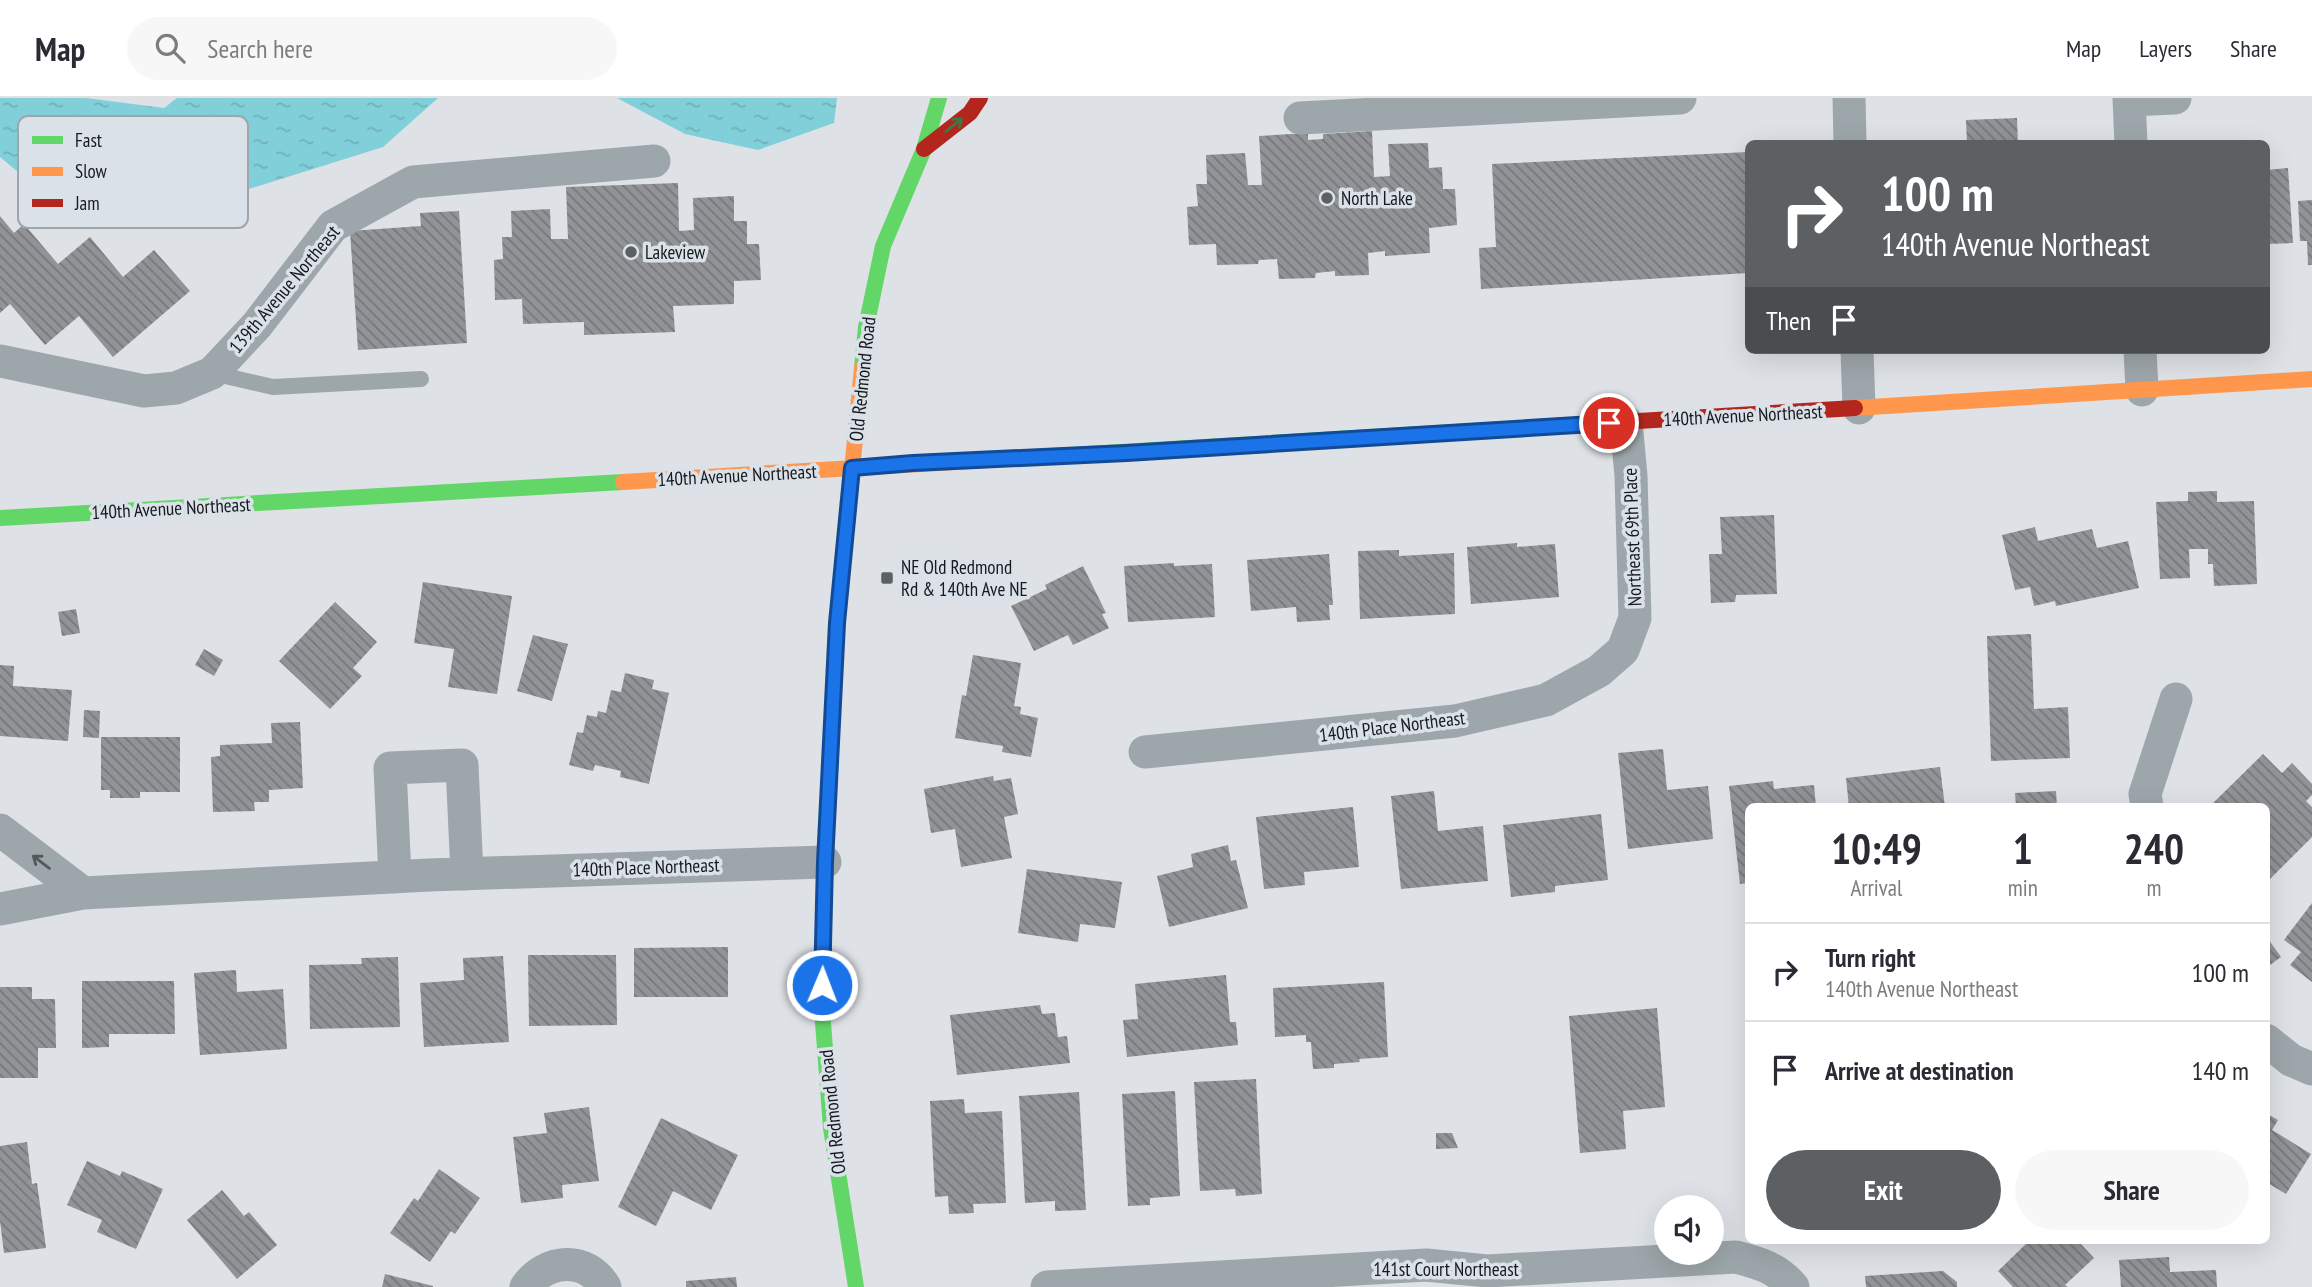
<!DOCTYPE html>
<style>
body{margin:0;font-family:"PT Sans Narrow",sans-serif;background:#f7f7f7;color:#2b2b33;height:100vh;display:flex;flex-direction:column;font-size:26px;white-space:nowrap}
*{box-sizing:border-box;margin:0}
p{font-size:23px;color:#7c7c81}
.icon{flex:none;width:38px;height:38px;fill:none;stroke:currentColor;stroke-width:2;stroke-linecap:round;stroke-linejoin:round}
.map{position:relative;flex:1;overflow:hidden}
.sheet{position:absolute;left:1745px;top:705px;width:525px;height:441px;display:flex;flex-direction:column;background:#fff;border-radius:10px;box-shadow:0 7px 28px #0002}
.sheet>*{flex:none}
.banner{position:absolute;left:1745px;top:42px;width:525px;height:214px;border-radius:10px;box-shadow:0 7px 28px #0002;background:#5d6063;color:#fff;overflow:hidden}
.buttons{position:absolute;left:1654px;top:1097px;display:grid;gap:14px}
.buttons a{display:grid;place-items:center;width:70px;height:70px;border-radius:50%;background:#fff;box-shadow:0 7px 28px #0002;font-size:35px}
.pin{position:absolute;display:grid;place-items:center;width:60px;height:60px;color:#fff;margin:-30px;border:4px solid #fff;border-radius:50%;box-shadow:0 2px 7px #0007}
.me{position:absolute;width:77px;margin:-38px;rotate:1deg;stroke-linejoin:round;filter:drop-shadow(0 0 5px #0008)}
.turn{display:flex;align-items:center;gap:24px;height:147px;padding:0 21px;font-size:32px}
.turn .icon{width:91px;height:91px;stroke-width:2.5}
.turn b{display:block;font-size:49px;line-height:60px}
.then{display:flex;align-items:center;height:66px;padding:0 21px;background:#0003;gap:14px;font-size:26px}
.eta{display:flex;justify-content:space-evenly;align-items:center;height:119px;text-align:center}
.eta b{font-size:42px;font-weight:700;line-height:49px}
.action{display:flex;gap:14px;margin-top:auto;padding:14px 21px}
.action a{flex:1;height:80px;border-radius:42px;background:#5d6063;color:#fff;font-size:28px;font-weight:700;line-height:80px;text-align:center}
.action a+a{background:#f7f7f7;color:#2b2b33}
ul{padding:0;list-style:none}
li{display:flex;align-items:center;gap:21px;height:98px;padding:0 21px;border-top:2px solid #e1e1e2}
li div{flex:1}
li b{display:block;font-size:26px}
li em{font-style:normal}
header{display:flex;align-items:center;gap:42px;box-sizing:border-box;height:98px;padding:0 35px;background:#fff;border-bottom:2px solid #e1e1e2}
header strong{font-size:33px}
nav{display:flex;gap:38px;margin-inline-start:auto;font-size:24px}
.search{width:490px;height:63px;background:#f7f7f7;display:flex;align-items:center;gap:18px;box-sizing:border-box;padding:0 24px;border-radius:38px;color:#7c7c81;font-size:26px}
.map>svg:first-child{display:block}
</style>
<header>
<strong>Map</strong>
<div class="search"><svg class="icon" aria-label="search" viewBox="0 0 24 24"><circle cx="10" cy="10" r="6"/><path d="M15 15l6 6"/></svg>Search here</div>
<nav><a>Map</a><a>Layers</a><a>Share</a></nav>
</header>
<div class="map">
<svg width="2312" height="1189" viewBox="0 0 2312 1189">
<defs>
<pattern id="water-ripples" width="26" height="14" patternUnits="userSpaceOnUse" patternTransform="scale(1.75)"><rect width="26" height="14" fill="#81cfd9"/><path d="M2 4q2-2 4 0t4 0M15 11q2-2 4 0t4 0" fill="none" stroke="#6fb1ba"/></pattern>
<pattern id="building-back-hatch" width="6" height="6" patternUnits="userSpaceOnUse" patternTransform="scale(1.75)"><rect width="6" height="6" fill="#919396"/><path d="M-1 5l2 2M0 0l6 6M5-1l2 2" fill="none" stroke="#75777a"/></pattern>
</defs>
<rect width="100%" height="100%" fill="#dee1e6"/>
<!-- water -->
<path fill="url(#water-ripples)" d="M0 0H86L164 10 177 0H438L383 49 166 117 30 84 0 59Z
M617 0H837L834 25 758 52 685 36Z"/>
<!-- building -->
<path fill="url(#building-back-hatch)" d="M2017 20 2018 46H1967L1966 22Z
M1372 33 1374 79 1390 78 1388 46 1428 45 1429 70 1442 69 1443 91H1455L1457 127 1429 130 1430 155 1385 158V153L1368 155 1369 177 1335 178V173L1316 175 1315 180 1279 181 1277 161 1259 162 1258 166 1217 167 1216 146 1189 147 1187 109 1198 108 1196 86H1207L1206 57 1245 55 1248 87H1262L1259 38 1308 35V42L1323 41V36Z
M1748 54V175L1481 191 1479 150 1496 149 1492 66Z
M2288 70 2293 145 2266 146V72Z
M678 85 679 133 694 132 693 100 734 98V123H747V146H759L761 182 734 183V206L673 208 675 234 584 237V224L523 226 522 201 495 202 494 162 503 161 502 139H512L511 113 550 111 551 141H568L566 89Z
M2312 102V167H2308L2307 143H2300L2298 103Z
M459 113 467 245 358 252 350 133 421 128 420 115Z
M0 118 14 135 24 126 58 166 90 139 123 179 154 152 190 193 113 259 79 218 45 247 10 206 0 215Z
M2217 393V404L2254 403 2257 486 2214 488 2213 466H2208V451H2189L2190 480 2160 481 2156 404 2188 403V394Z
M1774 417 1777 496 1736 497 1735 504 1711 505 1709 456H1722L1720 419Z
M2035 429 2038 443 2092 431 2097 450 2128 443 2139 490 2056 508 2055 503 2034 508 2030 489 2015 492 2002 437Z
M1517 445V449L1555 446 1559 499 1471 506 1467 449Z
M1399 452V458L1454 455 1455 516 1360 521 1358 453Z
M1329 456 1333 507H1329L1330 522 1297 524 1296 509 1251 513 1247 462Z
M1174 465V468L1212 466 1215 519 1128 524 1124 468Z
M1083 468 1106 515 1102 516 1109 530 1073 547 1068 537 1034 553 1011 508 1047 491 1045 487Z
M423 484 512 498 497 596 448 589 454 551 414 545Z
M335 504 377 544 353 570 362 578 330 611 279 563Z
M76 511 80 535 62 538 58 514Z
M2031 536 2034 611 2068 609 2070 660 1991 663 1987 538Z
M533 537 568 546 552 603 517 593Z
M204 551 223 562 214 578 195 567Z
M973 557 1021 565 1014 608 1021 609 1020 616 1038 620 1031 659 1002 654 1003 648 955 640 962 597 966 598Z
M0 567 14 568 13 588 72 592 68 643 0 638Z
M625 575 654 582 652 591 669 595 649 686 620 679 621 673 595 667 593 673 569 667 577 634 583 635 587 617 597 619 598 613 606 615 611 592 621 594Z
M84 612 100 613 99 640 83 639Z
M300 624 303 690 269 692V704H254L255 713 213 714 211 659 220 658V647L272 645 271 625Z
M101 639H180V694H140V700H110V692H101Z
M1663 651 1667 692 1708 688 1713 741 1628 751 1618 655Z
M2263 656 2282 675 2292 665 2312 686V697L2306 703 2312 709V739L2268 783 2266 709H2251L2248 705 2244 709H2209Z
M1940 669 1945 709H1849L1846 680Z
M993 678 994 683 1011 680 1018 716 1004 719 1012 760 961 769 955 731 931 735 924 691Z
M1773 683 1774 691 1814 687 1816 709H1748V785L1740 786 1729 688Z
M1434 693 1438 733 1483 728 1488 783 1401 791 1391 698Z
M2056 693 2057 709H2016L2015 695Z
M1353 709 1359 769 1304 774 1305 787 1264 791 1256 719Z
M1601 716 1608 782 1555 788V794L1511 799 1503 727Z
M1228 747 1231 763 1236 762 1248 810 1169 829 1157 778 1193 769 1191 756Z
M1027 771 1122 784 1115 830 1080 826 1078 844 1018 835Z
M2312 805V884L2290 867 2301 854 2284 842Z
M2266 838 2281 859 2266 870Z
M728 849V899H634V850Z
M528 857H616L617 927 529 928Z
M503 858 509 944 424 949 420 885 464 882 463 860Z
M398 859 400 929 310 931 309 867 362 866 361 860Z
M236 872 237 894 283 891 287 951 200 957 194 875Z
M1226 877 1230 924H1236L1238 947 1127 959 1123 922 1138 921 1135 886Z
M82 883H174L175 936H109V949L82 950Z
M1384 884 1388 959 1359 961 1360 964 1334 966V970L1313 971 1311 944H1306V937L1275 939 1273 890Z
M0 889H32V901H55L56 950H38V980H0Z
M1040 907 1042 916 1055 915 1058 939 1067 938 1070 965 957 977 950 917Z
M1657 910 1665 1009 1623 1013 1626 1051 1580 1055 1569 918Z
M1256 981 1262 1096 1236 1098 1235 1091 1200 1093 1194 984Z
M1175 993 1180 1098 1150 1100V1107L1128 1108 1122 996Z
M1079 994 1086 1112 1055 1113V1103L1025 1105 1019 998Z
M964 1001 965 1015 1002 1013 1006 1105 973 1106 974 1115 949 1116 948 1098 935 1099 930 1003Z
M589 1009 599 1083 562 1087 563 1100 521 1105 513 1039 547 1035 544 1015Z
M2266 1015 2278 1022 2272 1032 2311 1056 2286 1096 2266 1084Z
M661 1020 738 1057 711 1112 673 1093 656 1128 618 1109Z
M1436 1035H1452L1458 1050 1436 1051Z
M27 1044 32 1086 37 1085 46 1150 4 1155 0 1123V1048Z
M87 1063 120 1078 122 1073 163 1091 136 1151 97 1134 102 1122 67 1107Z
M439 1071 480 1100 455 1136 451 1133 430 1164 390 1135 414 1100 418 1103Z
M222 1092 244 1118 249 1114 277 1147 237 1181 187 1122Z
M2029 1143H2081L2079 1144 2094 1160 2065 1187 2068 1189H2013L1998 1173Z
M2169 1159 2170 1174 2216 1172 2217 1189H2121L2119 1162Z
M1943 1173 1957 1184V1189H1866L1865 1178Z
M385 1176 433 1188V1189H382Z
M736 1179 737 1189H686V1183Z"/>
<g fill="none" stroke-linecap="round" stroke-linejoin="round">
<!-- lane -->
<path stroke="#9da6aa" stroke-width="16" d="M212 275 273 289 421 281"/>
<!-- street -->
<path stroke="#9da6aa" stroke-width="33" d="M1849 0 1850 46
M2129 0 2131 46
M2129 2 2175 0
M1300 20 1680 0
M1857 252 1859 310
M2140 252 2142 292
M0 263 144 293 176 290 212 275 257 227 333 128 413 84 654 63
M1145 654 1455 623 1546 602 1599 573 1623 552 1635 520 1631 378 1626 324
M2147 709 2145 696 2176 601
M0 732 83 795
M395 779 390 670 462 667 467 776
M0 811 83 795 429 777 825 764
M2266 942 2291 962 2312 971
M526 1189C546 1161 586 1157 605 1189
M1047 1189 1426 1167 1487 1173 1736 1159C1759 1165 1777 1170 1793 1189"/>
<!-- fast -->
<path stroke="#63d668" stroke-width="16" d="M862 270 866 229 883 148 924 51 939 0
M1037 359 1555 328
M0 420 623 384
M825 774 822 911 831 1030 856 1189"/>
<!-- slow -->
<path stroke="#ff974d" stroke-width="16" d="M1855 310 2312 281
M623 384 1037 359
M825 774 837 525 862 270"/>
<!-- jam -->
<path stroke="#b3261e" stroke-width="16" d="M924 51 970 15 980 0
M1555 328 1855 310"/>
</g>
<!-- one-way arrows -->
<defs><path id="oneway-shaft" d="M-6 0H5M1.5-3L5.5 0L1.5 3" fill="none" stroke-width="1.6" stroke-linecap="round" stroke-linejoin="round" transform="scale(1.75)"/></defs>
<use stroke="#3d7842" href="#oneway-shaft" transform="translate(954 27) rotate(-39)"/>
<use stroke="#53595c" href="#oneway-shaft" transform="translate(41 764) rotate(-143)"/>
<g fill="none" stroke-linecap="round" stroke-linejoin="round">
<!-- route casing -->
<g stroke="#114b97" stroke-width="18">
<path id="route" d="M822 887 825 764 837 525 852 370 913 365 1127 355 1609 325"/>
</g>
<!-- route -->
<use href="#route" stroke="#1a73e8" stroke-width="12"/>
</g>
<!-- markers -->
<g fill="#5d6063" stroke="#dae1e9" stroke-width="2.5">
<circle cx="1327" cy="100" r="7"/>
<circle cx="631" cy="154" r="7"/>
<rect x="880" y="473" width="14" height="14" rx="3.5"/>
</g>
<g text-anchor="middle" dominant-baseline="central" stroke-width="7" stroke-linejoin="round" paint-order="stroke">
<!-- poi labels -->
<g font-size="19" fill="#171a1c" stroke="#dae1e9" text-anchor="start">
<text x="1341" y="100">North Lake</text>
<text x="645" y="154">Lakeview</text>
<text x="901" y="469">NE Old Redmond<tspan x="901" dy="22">Rd &amp; 140th Ave NE</tspan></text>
</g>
<!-- street labels -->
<g font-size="19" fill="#171a1c" stroke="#dae1e9">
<text transform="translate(284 191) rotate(-50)">139th Avenue Northeast</text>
<text transform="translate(862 281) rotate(-84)">Old Redmond Road</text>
<text transform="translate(1743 317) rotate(-3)">140th Avenue Northeast</text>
<text transform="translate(737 377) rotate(-3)">140th Avenue Northeast</text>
<text transform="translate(171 410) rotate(-3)">140th Avenue Northeast</text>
<text transform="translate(1632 439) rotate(-92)">Northeast 69th Place</text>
<text transform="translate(1392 628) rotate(-7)">140th Place Northeast</text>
<text transform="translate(646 769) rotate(-2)">140th Place Northeast</text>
<text transform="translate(832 1014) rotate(-96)">Old Redmond Road</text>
<text x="1446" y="1171">141st Court Northeast</text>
</g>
</g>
<!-- legend -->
<rect x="18" y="18" width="230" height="112" rx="10" fill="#dae1e9" stroke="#a0a5ac" stroke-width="2"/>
<rect x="32" y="38" width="31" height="8" fill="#63d668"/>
<rect x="32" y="69" width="31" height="9" fill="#ff974d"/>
<rect x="32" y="101" width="31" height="8" fill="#b3261e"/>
<g font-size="19" fill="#171a1c">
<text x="75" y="49">Fast</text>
<text x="75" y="80">Slow</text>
<text x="75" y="112">Jam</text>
</g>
</svg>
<div class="buttons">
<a><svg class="icon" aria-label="sound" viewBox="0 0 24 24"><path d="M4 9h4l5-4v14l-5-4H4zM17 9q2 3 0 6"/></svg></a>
</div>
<div class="pin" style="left:1609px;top:325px;background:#d93025"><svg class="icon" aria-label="arrive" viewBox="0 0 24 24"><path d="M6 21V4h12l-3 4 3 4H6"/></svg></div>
<svg class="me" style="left:822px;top:887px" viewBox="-20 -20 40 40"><circle r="17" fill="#1a73e8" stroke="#fff" stroke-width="3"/><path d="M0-11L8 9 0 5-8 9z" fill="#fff"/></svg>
<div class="banner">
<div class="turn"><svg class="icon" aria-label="right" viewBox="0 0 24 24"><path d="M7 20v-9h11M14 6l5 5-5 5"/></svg><div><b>100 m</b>140th Avenue Northeast</div></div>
<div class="then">Then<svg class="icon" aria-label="arrive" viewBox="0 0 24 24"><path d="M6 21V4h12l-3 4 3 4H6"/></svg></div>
</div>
<section class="sheet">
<div class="eta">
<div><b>10:49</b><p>Arrival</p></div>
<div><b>1</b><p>min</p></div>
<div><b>240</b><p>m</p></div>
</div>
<ul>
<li><svg class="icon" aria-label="right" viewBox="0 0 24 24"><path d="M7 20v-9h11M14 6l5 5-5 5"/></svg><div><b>Turn right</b><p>140th Avenue Northeast</p></div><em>100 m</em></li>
<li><svg class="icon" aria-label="arrive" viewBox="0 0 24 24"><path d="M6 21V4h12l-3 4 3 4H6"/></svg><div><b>Arrive at destination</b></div><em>140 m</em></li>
</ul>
<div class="action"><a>Exit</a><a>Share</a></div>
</section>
</div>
